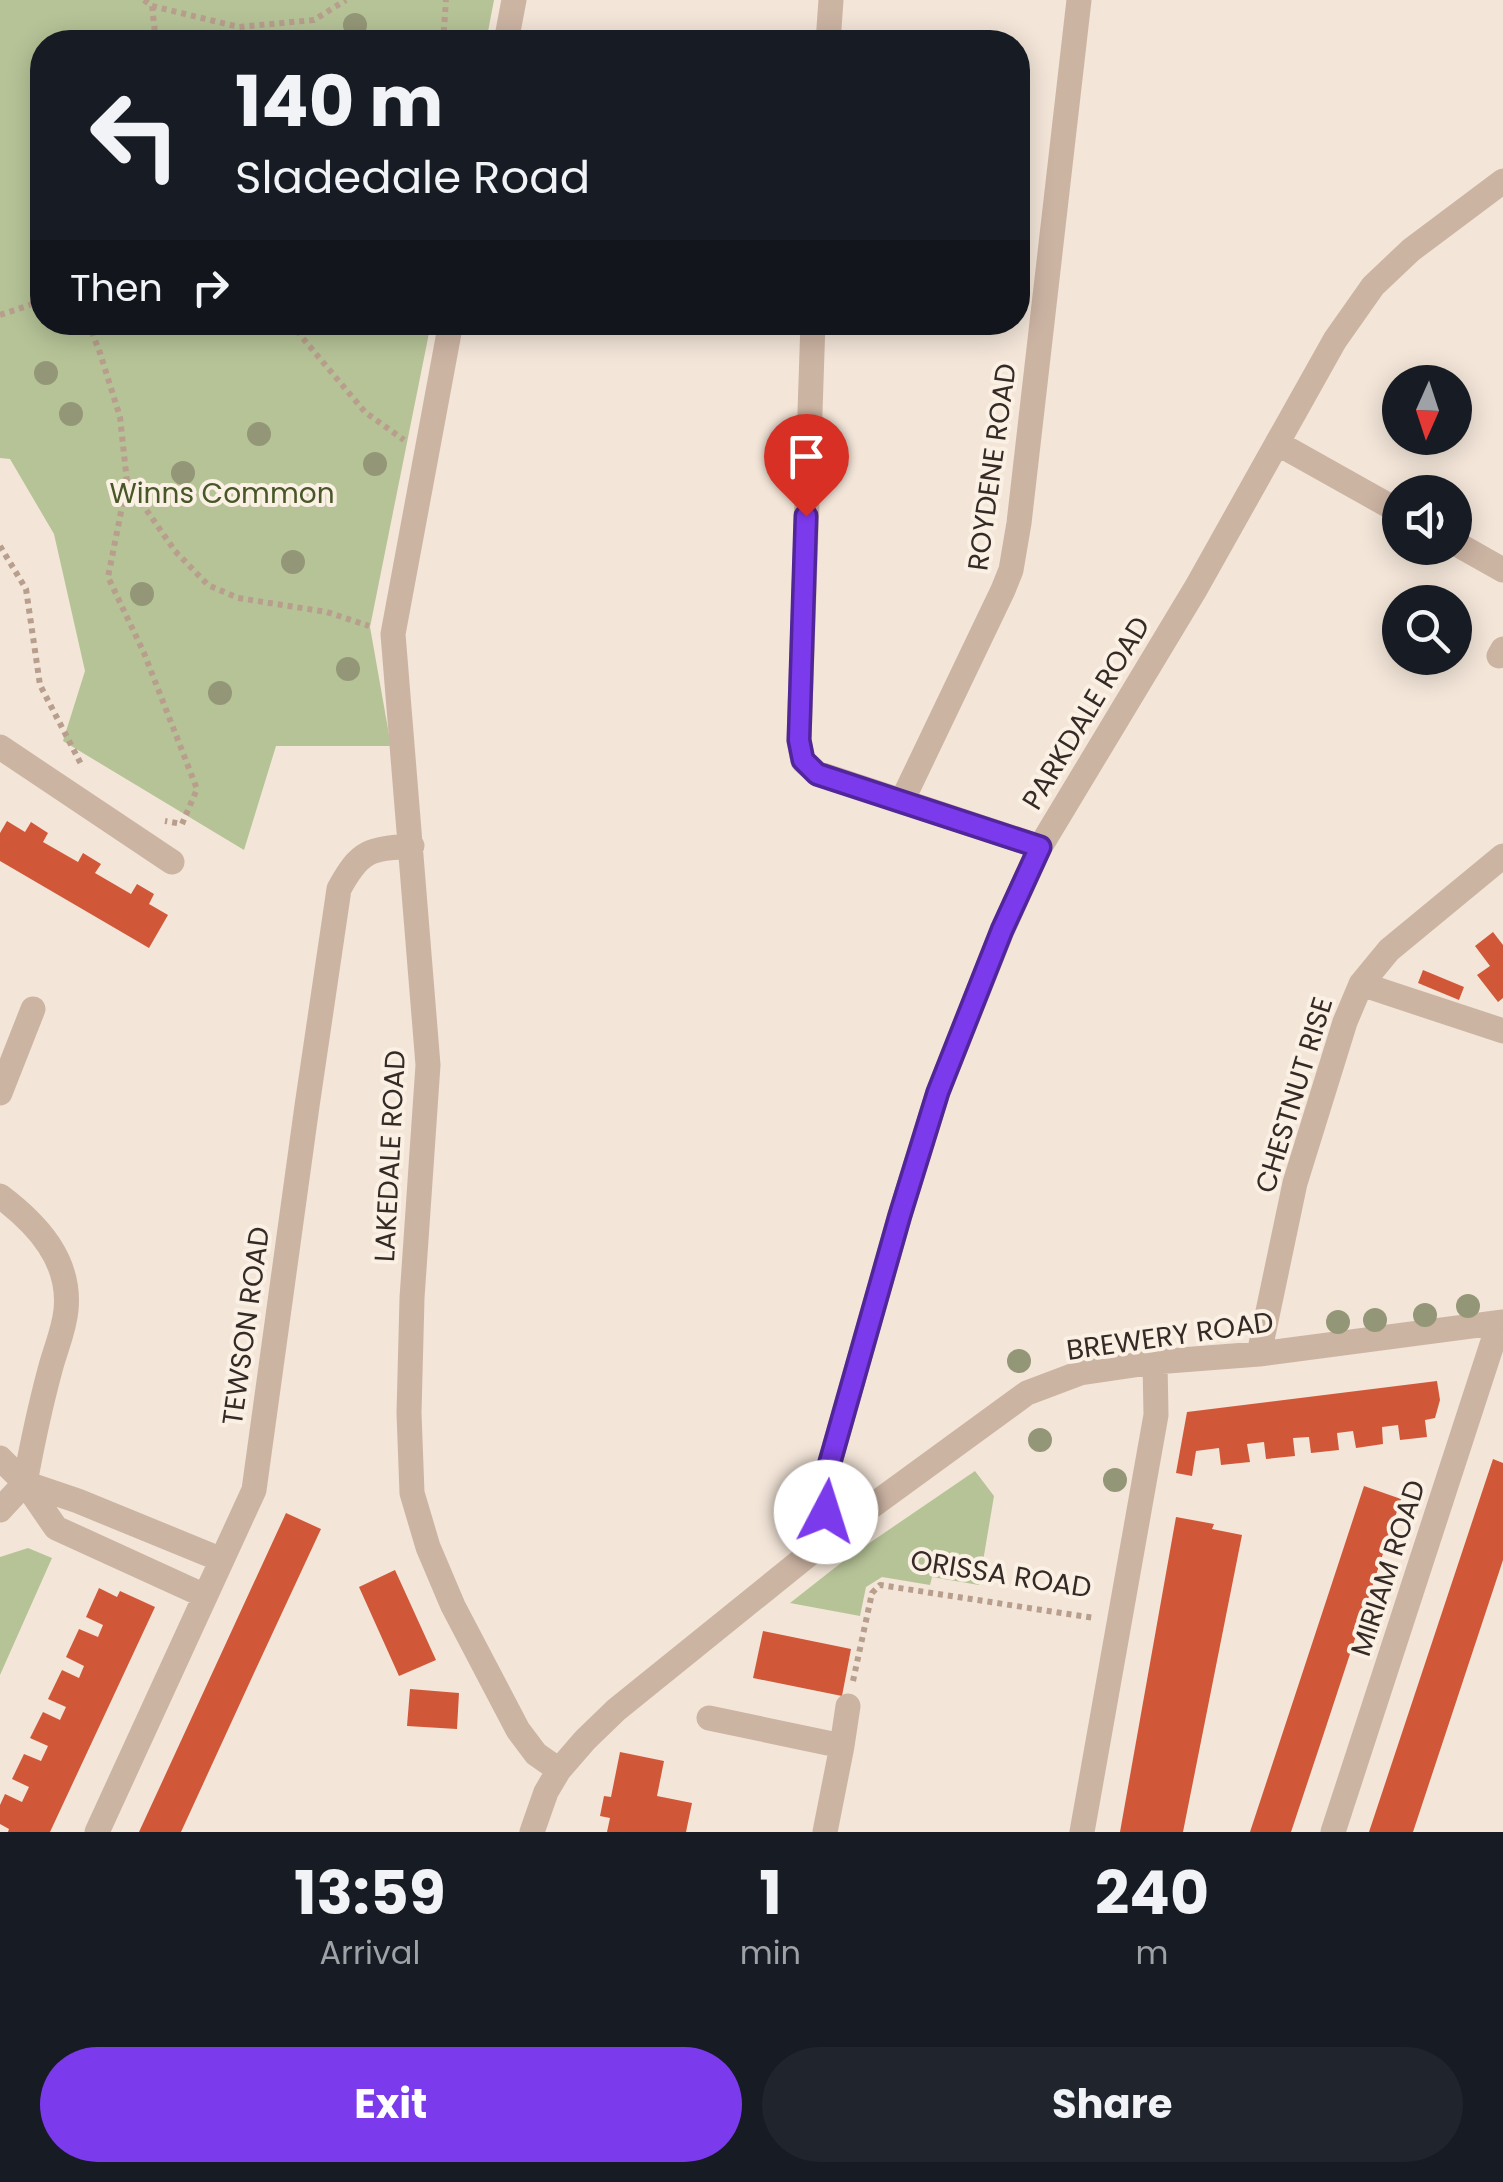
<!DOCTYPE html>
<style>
body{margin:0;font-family:Poppins,sans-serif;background:#20242c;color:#f1f3f6;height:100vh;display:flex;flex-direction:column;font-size:38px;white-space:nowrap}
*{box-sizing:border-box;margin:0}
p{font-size:32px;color:#9ea1a6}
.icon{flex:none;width:55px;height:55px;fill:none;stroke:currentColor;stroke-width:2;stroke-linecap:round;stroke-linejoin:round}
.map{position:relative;height:1832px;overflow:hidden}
.side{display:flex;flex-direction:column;background:#171b24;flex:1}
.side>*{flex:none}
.hud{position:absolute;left:30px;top:30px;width:1000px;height:305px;border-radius:40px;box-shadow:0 5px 25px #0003;background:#171b24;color:#f1f3f6;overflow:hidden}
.needle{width:65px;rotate:183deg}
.buttons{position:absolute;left:1382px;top:365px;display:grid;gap:20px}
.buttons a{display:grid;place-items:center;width:90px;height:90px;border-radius:50%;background:#171b24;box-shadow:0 5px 25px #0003;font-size:50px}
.pin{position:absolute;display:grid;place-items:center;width:85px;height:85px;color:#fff;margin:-102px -42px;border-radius:50% 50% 50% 0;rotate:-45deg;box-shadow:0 0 10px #0007}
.pin .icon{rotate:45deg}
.me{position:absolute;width:110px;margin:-55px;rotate:5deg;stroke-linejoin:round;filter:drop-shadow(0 0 8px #0008)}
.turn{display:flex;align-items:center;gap:35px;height:210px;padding:0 40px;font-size:45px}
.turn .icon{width:130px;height:130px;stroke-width:2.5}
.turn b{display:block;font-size:70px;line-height:85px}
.then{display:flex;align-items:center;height:95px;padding:0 40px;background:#0003;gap:20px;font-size:38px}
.eta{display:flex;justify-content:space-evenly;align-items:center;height:170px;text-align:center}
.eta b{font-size:60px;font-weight:700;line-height:70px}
.button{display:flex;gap:20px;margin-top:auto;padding:20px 40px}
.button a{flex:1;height:115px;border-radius:60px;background:#7c3aed;color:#fff;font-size:40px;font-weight:700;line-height:115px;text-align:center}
.button a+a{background:#20242c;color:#f1f3f6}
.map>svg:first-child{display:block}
</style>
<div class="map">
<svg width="1503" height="1832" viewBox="0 0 1503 1832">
<rect width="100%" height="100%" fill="#f3e5d8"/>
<!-- green -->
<path fill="#b6c397" d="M0 0H494L486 42H42V322L431 323 370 627 391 746H276L244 850 63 741 85 671 54 534 10 459 0 458Z
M975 1471 994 1496 979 1585 932 1577 930 1585 882 1577 866 1587 860 1616 790 1603 846 1559Z
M28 1548 52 1558 0 1675V1557Z"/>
<!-- building -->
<path fill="#d05839" d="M7 821 25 832 31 822 48 833 43 842 78 862 83 853 101 864 95 873 131 894 137 884 154 894 149 904 168 915 149 948 0 861V833Z
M1493 932 1503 945V998L1498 1002 1477 975 1490 966 1475 946Z
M1423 970 1464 987 1459 1000 1418 983Z
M1437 1381 1440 1400 1435 1418 1425 1420 1427 1437 1400 1440 1398 1425 1382 1427 1383 1444 1356 1448 1353 1431 1337 1433 1339 1450 1311 1453 1309 1437 1293 1438 1295 1456 1266 1459 1264 1442 1247 1444 1250 1462 1221 1465 1219 1448 1196 1451 1192 1476 1176 1473 1187 1412Z
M1493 1459 1503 1463V1560L1413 1832H1369Z
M1364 1486 1401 1499 1323 1736 1291 1832H1250Z
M286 1513 321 1529 254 1673 181 1832H139Z
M1176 1517 1214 1524 1212 1529 1242 1535 1183 1832H1120Z
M395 1570 436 1660 399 1676 359 1587Z
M99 1588 117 1597 120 1591 155 1607 50 1832H8L9 1829 0 1824V1805L5 1794 22 1802 29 1787 12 1779 24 1754 41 1761 48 1746 30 1738 43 1712 60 1720 66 1707 48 1699 62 1670 79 1678 84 1666 66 1657 79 1629 98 1637 103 1625 86 1617Z
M763 1631 851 1649 842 1696 753 1678Z
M410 1689 459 1693 457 1729 407 1726Z
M620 1752 664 1761 657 1796 692 1803 686 1832H607L610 1818 600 1816 604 1796 611 1797Z"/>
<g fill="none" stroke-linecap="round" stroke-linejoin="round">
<!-- path -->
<path stroke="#b89e8d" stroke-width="6" stroke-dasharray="5 5" stroke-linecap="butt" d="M144 0 152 6 239 27 314 20 346 0
M152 6 156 42
M443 42 446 0
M0 315 42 301
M88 322 100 353 120 417 127 482 175 551 208 585 238 598 327 612 369 626
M292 322 300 335 365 412 404 440
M127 482 108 577 144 653 197 789 182 824 165 821
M0 546 26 589 40 685 82 766
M853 1681 872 1593 880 1585 1094 1618"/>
<!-- minor -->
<path stroke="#ccb4a3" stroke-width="25" d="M506 42 514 0
M828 42 831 0
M451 322 393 634 428 1065 412 1298 409 1413 412 1493 428 1547 453 1606 518 1730 536 1754 559 1770 546 1792 532 1832
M813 322 799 741 803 761 817 773 1040 847
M1277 443 1400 512
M1455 543 1503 570
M1499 656 1503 649
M0 747 172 862
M902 801 1003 590 1011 570 1019 523 1079 0
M1361 984 1503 1031
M0 1093 33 1009
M0 1196C37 1224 71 1260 66 1310 64 1331 55 1350 50 1370 40 1407 32 1445 25 1483
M1259 1354 1295 1183 1345 1022 1361 984 1389 950 1503 856
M0 1458 25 1483 56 1528 205 1596
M25 1483 78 1501 222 1560
M0 1510 25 1483
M839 1530C819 1502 824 1494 830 1462L900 1215 938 1092 1002 931 1040 847 1196 588 1335 340 1373 286 1411 250 1503 181
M709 1718 842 1746
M559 1770 585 1740 616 1710 839 1530 1027 1393 1080 1373 1155 1362 1259 1354 1503 1322
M97 1832 254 1490 307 1106 339 889C360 850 369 849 412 846
M825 1832 842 1746 848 1706
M1082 1832 1156 1415 1155 1362
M1333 1832 1499 1323"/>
</g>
<!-- trees -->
<g fill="#949777">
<circle cx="355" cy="25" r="12"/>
<circle cx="46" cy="373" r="12"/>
<circle cx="71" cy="414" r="12"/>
<circle cx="259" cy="434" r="12"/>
<circle cx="375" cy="464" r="12"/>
<circle cx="183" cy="473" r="12"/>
<circle cx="293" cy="562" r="12"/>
<circle cx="142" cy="594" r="12"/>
<circle cx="348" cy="669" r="12"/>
<circle cx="220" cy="693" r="12"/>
<circle cx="1468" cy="1306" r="12"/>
<circle cx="1425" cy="1315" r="12"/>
<circle cx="1375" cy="1320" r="12"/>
<circle cx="1338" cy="1322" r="12"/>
<circle cx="1019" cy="1361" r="12"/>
<circle cx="1040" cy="1440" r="12"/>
<circle cx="1115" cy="1480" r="12"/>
</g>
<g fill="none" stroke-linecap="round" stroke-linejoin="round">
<!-- route casing -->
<g stroke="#51269a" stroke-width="25">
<path id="route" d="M806 516 799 740 803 760 817 774 1040 847 1002 930 938 1092 900 1215 830 1462 823 1498 826 1512"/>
</g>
<!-- route -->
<use href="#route" stroke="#7c3aed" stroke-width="18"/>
</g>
<g text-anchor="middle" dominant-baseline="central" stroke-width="8" stroke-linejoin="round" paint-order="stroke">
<!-- street labels -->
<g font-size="28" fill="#362a26" stroke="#fbf0e4">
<text transform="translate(992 467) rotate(-82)">ROYDENE ROAD</text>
<text transform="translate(1086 713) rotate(-59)">PARKDALE ROAD</text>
<text transform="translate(1294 1095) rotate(-73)">CHESTNUT RISE</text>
<text transform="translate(390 1156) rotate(-87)">LAKEDALE ROAD</text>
<text transform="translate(246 1326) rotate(-82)">TEWSON ROAD</text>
<text transform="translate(1170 1336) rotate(-8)">BREWERY ROAD</text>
<text transform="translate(1388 1568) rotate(-72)">MIRIAM ROAD</text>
<text transform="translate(1001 1574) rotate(9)">ORISSA ROAD</text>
</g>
<!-- park labels -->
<g font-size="28" fill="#475727" stroke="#fbf0e4">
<text x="222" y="493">Winns Common</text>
</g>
</g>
</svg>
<div class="buttons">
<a><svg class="needle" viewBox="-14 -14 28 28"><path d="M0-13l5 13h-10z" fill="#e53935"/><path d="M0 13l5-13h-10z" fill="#9ea1a6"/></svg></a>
<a><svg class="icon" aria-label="sound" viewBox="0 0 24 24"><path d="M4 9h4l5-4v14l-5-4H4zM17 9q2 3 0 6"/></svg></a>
<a><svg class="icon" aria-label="search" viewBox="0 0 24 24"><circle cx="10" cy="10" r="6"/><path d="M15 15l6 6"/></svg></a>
</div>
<div class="pin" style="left:806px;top:516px;background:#d93025"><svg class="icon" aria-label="arrive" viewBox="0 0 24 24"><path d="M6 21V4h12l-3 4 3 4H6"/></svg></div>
<svg class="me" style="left:826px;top:1512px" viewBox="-20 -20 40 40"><circle r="19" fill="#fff"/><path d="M0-13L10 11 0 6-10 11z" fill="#7c3aed"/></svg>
<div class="hud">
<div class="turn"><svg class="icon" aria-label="left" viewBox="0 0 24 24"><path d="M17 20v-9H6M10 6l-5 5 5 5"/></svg><div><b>140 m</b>Sladedale Road</div></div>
<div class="then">Then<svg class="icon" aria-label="right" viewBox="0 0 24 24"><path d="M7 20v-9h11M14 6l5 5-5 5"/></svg></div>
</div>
</div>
<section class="side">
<div class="eta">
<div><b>13:59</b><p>Arrival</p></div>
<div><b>1</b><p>min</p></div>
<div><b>240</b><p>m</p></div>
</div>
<div class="button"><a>Exit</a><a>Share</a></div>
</section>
